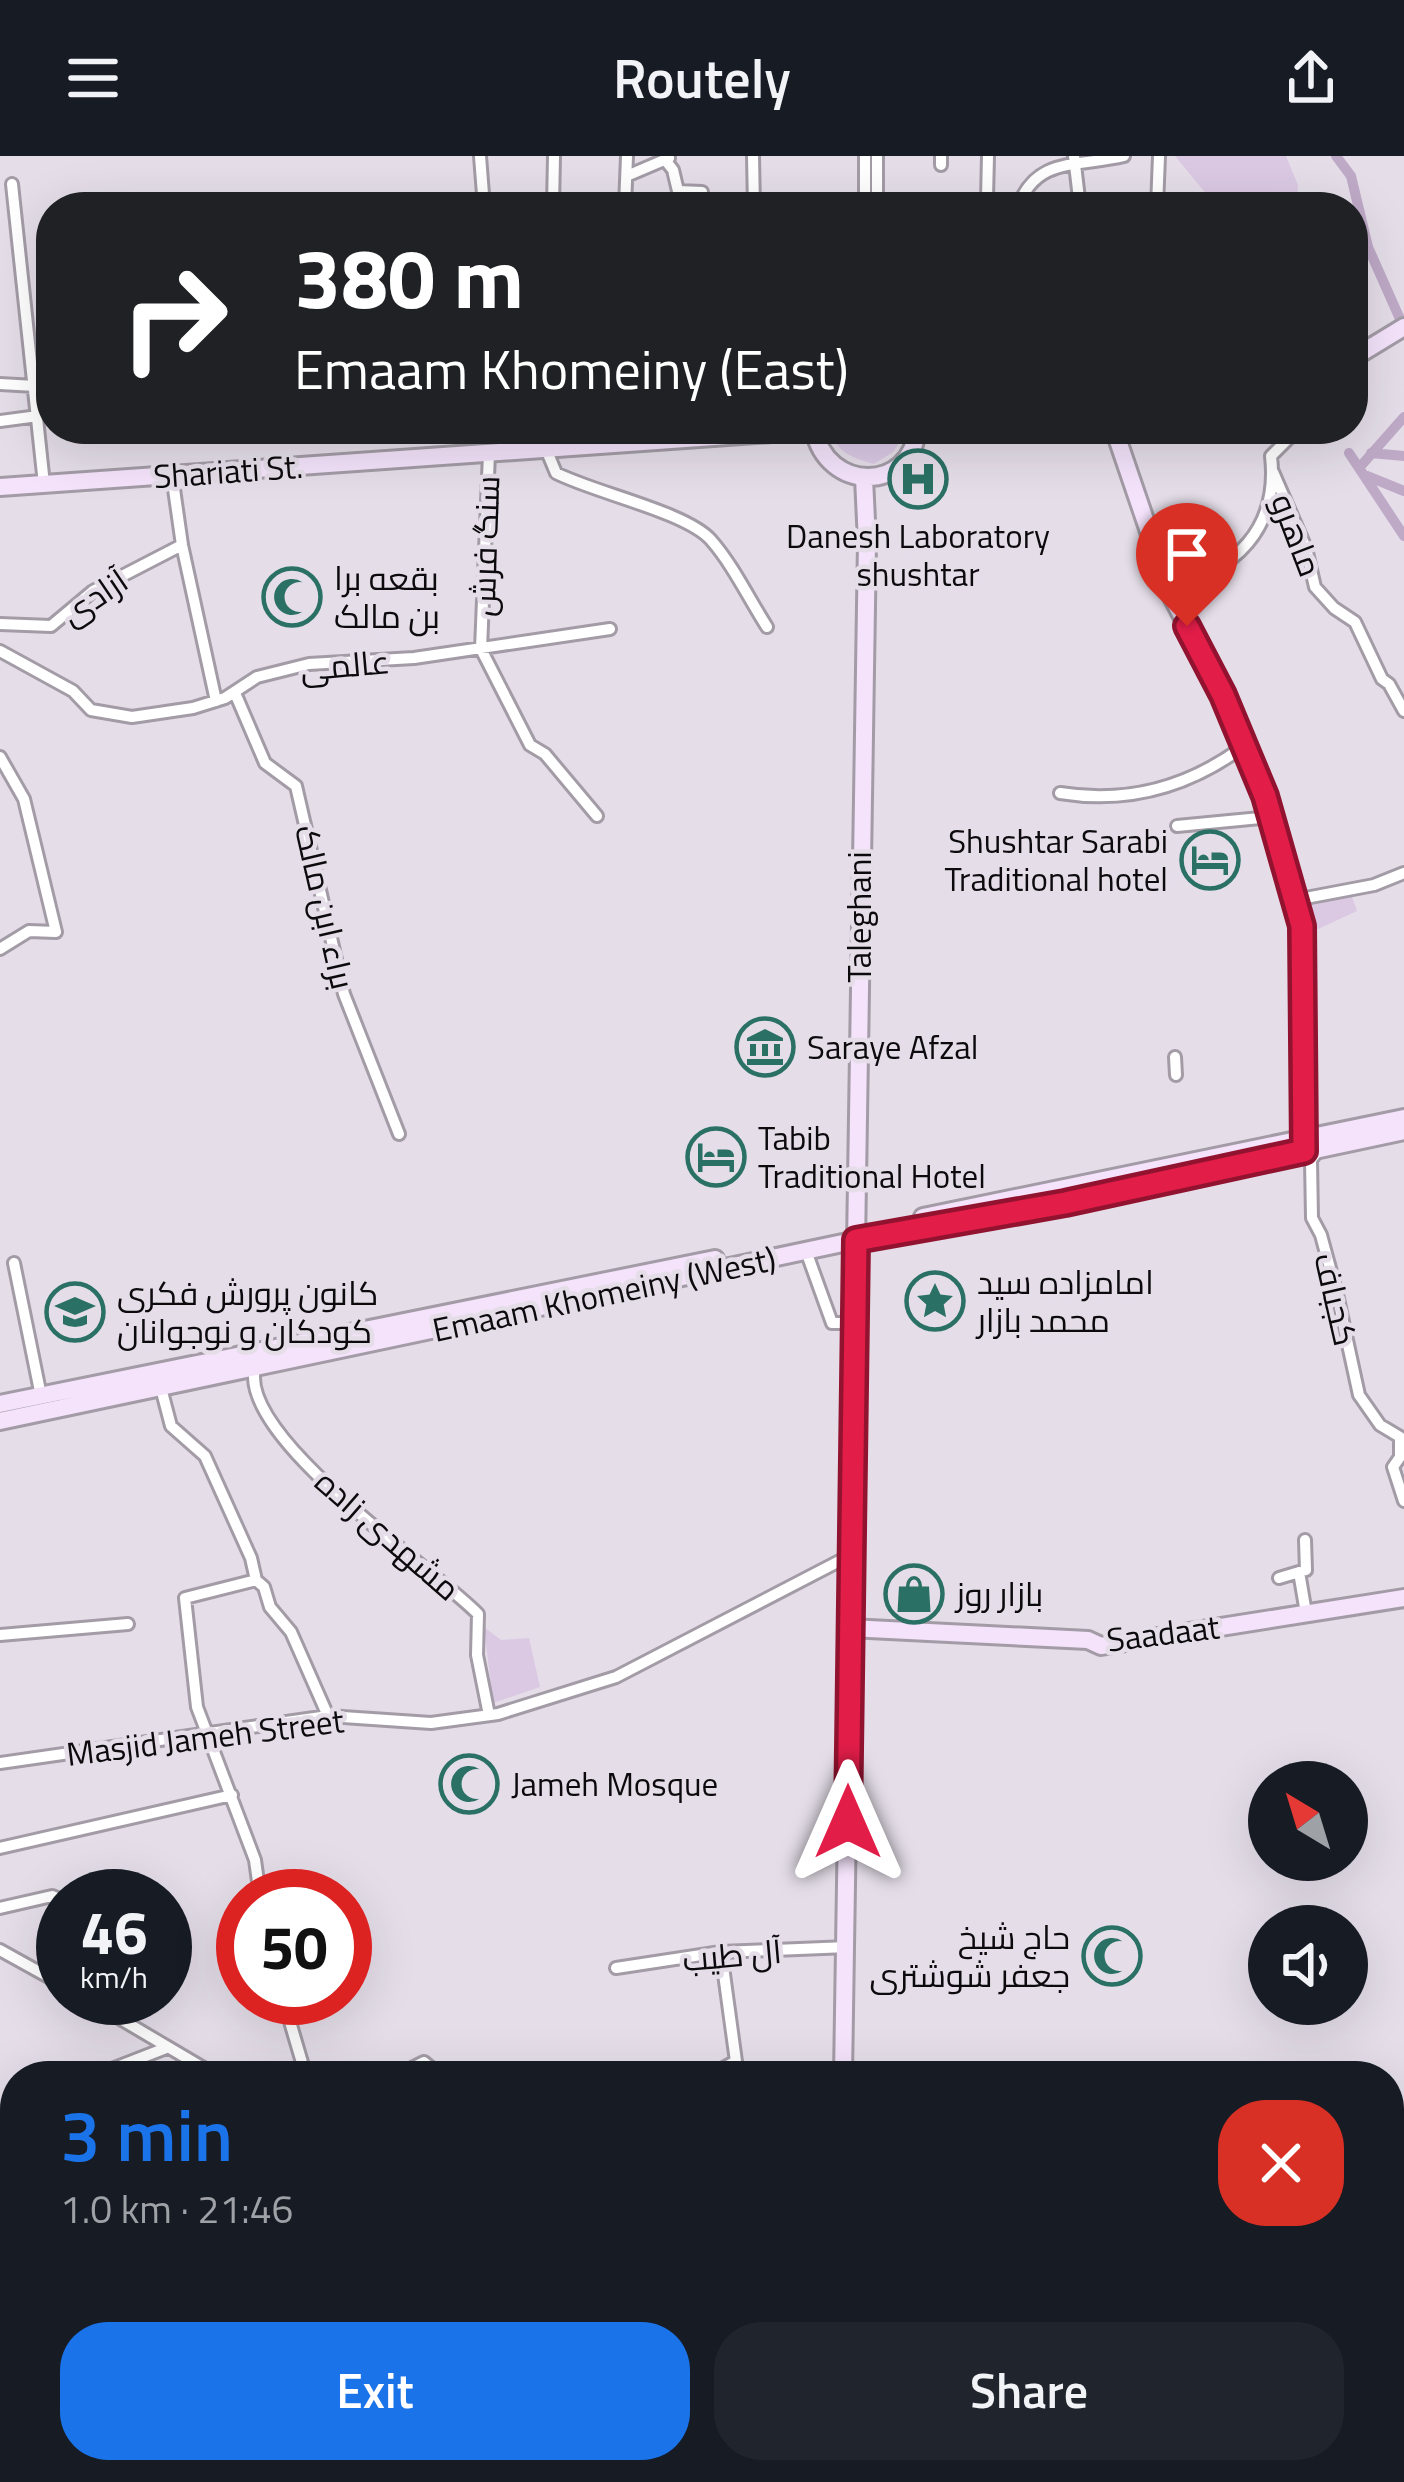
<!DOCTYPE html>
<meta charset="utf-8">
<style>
body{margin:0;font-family:"Titillium Web",Cairo,sans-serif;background:#20242c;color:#f1f3f6;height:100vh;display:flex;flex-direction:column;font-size:45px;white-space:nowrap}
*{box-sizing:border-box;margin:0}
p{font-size:39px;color:#9ea1a6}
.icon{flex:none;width:66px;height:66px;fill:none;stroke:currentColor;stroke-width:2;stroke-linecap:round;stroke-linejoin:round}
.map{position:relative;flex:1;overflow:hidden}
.panel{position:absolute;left:0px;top:1905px;width:1404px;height:423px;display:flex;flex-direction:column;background:#171b24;border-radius:48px 48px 0 0;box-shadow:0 12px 48px #0002}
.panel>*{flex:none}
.hud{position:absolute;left:36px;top:36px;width:1332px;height:252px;border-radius:48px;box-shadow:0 12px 48px #0002;background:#202124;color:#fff;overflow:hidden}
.needle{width:78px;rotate:322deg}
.tools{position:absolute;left:1248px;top:1605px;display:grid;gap:24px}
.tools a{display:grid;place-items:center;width:120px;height:120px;border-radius:50%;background:#171b24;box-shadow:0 12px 48px #0002;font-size:60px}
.speed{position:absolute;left:36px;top:1713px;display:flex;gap:24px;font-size:60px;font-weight:700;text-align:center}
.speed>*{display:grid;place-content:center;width:156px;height:156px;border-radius:50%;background:#171b24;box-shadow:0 12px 48px #0002;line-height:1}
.speed small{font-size:30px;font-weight:400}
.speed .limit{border:18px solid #d22;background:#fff;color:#111}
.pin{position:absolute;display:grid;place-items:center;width:102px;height:102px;color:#fff;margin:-123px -51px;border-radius:50% 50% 50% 0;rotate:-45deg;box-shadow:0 0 12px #0007}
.pin .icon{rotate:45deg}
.me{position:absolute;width:132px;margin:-66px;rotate:0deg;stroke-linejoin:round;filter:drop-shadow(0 0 9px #0008)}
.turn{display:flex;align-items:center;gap:42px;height:252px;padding:0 60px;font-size:54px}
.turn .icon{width:156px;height:156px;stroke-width:2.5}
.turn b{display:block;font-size:84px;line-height:102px}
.round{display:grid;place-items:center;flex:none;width:126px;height:126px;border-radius:48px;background:#20242c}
.summary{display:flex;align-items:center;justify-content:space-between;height:204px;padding:0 60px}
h1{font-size:72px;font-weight:600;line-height:90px;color:#1a73e8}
.primary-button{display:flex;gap:24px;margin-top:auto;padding:24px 60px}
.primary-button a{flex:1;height:138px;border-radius:48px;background:#1a73e8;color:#fff;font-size:48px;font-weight:600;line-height:138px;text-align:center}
.primary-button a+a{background:#20242c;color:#f1f3f6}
header{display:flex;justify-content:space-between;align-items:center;height:156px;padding:0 60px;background:#171b24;font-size:54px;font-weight:600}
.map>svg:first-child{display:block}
</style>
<header><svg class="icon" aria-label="menu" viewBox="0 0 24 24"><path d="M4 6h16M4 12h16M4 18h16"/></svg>Routely<svg class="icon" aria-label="share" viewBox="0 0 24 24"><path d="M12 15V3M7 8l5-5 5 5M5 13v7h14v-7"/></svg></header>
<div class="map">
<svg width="1404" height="2326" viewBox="0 0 1404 2326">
<rect width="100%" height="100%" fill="#e5dee9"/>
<!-- green -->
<path fill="#dbc9e4" d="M1175 0H1286L1298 29 1296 51H1217Z
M829 273H907V275L893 296 874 308C852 302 836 296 829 273Z
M1350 735 1357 755 1316 774 1308 743Z
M484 1471 501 1484 529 1482 540 1531 493 1547Z
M35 2313H105L108 2326H32Z
M866 2313H976L979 2326H866Z"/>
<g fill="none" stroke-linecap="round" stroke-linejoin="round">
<!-- canal -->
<path stroke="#bea9c7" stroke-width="10" d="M1336 0 1351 20 1368 91 1404 172
M1349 297 1404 380
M1371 297 1404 300
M1359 312 1404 261
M1367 320 1404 335"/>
<!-- street casing -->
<g stroke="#a39ca6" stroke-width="16">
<path id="street" d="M480 0 484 51
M753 0 754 51
M865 0V51
M988 0 987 43 1018 50
M1074 0 1080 51
M666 5 673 14 678 35 702 36
M941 9V0
M629 19 669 2
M12 28 44 328
M553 51 554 0
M625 51 627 0
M877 51V0
M1018 51C1036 0 1079 11 1124 0
M1157 51 1159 0
M0 228 35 230
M0 265 38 260
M503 273 505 296
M546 293 556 317C595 337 686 356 711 384 733 409 749 443 767 471
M489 297 481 493 530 589 545 598 597 660
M1273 316 1306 392 1315 431 1334 452 1355 466 1382 523 1389 528 1404 555
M172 319 182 389 216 545
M1166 426C1236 420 1279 370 1271 300L1298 273
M0 468 51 470 93 435 182 389
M0 495 73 535 91 554 132 561 193 552 225 542 257 521 309 508 414 502 610 473
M235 537 265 607 296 630 344 838 399 978
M0 601 24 643 56 776 29 775 0 793
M1060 637C1128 648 1189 631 1244 590
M1177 670 1271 661
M1295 744 1374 729 1404 717
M1175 901 1176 919
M1317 996 1311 1004 1312 1062 1321 1079 1337 1138 1359 1239 1380 1269 1400 1281V1301L1393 1311 1404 1345
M806 1095 832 1167H849
M14 1107 41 1240
M255 1212C238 1281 432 1411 478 1458L477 1499 489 1559
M161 1232 171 1270 205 1300 251 1402 256 1424 185 1442 197 1551 255 1704 260 1740
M1299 1416 1306 1457
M1279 1422 1306 1414 1305 1384
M256 1424 264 1431 270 1451 291 1476 328 1560
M0 1479 128 1468
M0 1607 328 1560 431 1567 498 1558 616 1521 851 1399
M0 1692 232 1639
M0 1752 52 1740 57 1742 63 1755
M0 1794 63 1829
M721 1796 738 1920
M616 1812 721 1796 848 1791
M85 1842 217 1920
M283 1842 306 1920
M94 1920 166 1892
M396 1920 424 1906
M425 1920 424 1906 441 1920
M709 1920 736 1905
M996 1920 1001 1913
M0 1957 15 1951
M0 1983 15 2011
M1389 2108 1404 2112
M0 2128 15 2122
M0 2177 15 2171
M0 2231 15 2225
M1200 2313 1206 2326
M561 2326 566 2313
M584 2326 654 2322V2313
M1089 2326 1090 2313
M1279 2326 1285 2313
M1401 2326C1396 2257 1389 2186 1404 2118"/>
</g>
<!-- secondary casing -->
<g stroke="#a39ca6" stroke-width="22">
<path id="secondary" d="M1353 202 1404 171
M814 273C826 337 912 337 917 273
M1114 273 1170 437 1223 539 1265 640 1302 770 1303 983
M0 331 814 274
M923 1061 1404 962
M0 1248 715 1103
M0 1265 857 1084 1065 1047 1404 975
M849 1472 1088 1484 1101 1490 1404 1442
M843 1920 867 386 864 322
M0 2239 15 2252
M1389 2243 1404 2245
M0 2286 20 2326
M121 2326 138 2313
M829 2326V2313
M847 2326V2313"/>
</g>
<!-- street -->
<use href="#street" stroke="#fff" stroke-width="10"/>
<!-- secondary -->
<use href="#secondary" stroke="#f4e3fb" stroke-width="16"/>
</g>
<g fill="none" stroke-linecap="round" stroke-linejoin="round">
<!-- route casing -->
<g stroke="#92132f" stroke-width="30">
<path id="route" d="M848 1666 856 1084 1065 1047 1304 995 1302 770 1265 640 1223 539 1187 470"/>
</g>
<!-- route -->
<use href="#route" stroke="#e11d48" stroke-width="21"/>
</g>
<!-- icons -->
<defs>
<g id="hospital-ring" transform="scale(3)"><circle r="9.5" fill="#e5dee9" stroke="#2b7064" stroke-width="1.5"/><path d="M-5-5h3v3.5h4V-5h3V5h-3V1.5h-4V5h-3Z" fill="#2b7064"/></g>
<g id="mosque-ring" transform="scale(3)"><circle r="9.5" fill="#e5dee9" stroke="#2b7064" stroke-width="1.5"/><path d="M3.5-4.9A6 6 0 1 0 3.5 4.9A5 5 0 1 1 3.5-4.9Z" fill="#2b7064"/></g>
<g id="hotel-ring" transform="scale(3)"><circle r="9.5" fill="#e5dee9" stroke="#2b7064" stroke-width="1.5"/><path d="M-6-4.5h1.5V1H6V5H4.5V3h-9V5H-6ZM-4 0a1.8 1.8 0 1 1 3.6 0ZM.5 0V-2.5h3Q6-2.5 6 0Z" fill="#2b7064"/></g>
<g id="museum-ring" transform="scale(3)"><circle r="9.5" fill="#e5dee9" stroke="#2b7064" stroke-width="1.5"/><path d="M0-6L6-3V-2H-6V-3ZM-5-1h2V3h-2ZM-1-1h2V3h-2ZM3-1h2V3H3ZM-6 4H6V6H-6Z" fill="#2b7064"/></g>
<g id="sight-ring" transform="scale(3)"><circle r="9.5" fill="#e5dee9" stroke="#2b7064" stroke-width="1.5"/><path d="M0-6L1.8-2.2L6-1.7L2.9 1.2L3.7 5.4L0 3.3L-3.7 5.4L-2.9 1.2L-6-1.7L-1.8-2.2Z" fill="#2b7064"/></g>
<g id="university-ring" transform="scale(3)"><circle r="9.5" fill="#e5dee9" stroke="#2b7064" stroke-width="1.5"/><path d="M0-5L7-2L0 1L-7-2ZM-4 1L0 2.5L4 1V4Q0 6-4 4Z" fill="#2b7064"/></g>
<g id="shop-ring" transform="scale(3)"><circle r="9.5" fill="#e5dee9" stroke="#2b7064" stroke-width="1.5"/><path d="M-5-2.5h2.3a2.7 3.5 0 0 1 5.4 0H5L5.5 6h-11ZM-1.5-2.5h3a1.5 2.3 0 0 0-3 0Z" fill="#2b7064"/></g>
</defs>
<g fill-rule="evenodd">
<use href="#hospital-ring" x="918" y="323"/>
<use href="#mosque-ring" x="292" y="441"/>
<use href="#hotel-ring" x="1210" y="704"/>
<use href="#museum-ring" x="765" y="891"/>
<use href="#hotel-ring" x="716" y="1001"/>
<use href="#sight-ring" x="935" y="1145"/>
<use href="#university-ring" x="75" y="1156"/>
<use href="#shop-ring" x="914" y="1438"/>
<use href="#mosque-ring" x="469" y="1628"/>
<use href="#mosque-ring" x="1112" y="1800"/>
</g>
<g text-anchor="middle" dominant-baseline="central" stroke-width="9" stroke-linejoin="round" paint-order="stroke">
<!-- street labels -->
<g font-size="33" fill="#0d0a0e" stroke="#e5dee9">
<text transform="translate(228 315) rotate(-4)">Shariati St.</text>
<text transform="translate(1297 379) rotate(69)">ماهرو</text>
<text transform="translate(485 390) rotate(-88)">سنگ فرش</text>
<text transform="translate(94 441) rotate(-34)">آزادی</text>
<text transform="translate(345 509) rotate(-5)">عالمی</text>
<text transform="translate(325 751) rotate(77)">براء ابن مالک</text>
<text transform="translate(859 761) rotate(-90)">Taleghani</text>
<text transform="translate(604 1138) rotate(-12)">Emaam Khomeiny (West)</text>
<text transform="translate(1336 1143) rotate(77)">کجباف</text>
<text transform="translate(388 1379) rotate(41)">مشهدی زاده</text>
<text transform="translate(1163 1477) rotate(-7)">Saadaat</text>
<text transform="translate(205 1581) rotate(-7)">Masjid Jameh Street</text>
<text transform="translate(732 1799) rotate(-5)">آل طیب</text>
</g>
<!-- poi labels -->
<g font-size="33" fill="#0d0a0e" stroke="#e5dee9" text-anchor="start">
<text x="918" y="380" text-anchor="middle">Danesh Laboratory<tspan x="918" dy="38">shushtar</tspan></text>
<text x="334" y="422">بقعه برا<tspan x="334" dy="38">بن مالک</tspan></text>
<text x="1168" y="685" text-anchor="end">Shushtar Sarabi<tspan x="1168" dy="38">Traditional hotel</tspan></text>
<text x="807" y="891">Saraye Afzal</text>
<text x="758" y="982">Tabib<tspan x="758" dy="38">Traditional Hotel</tspan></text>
<text x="977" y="1126">امامزاده سید<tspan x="977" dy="38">محمد بازار</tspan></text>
<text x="117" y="1137">کانون پرورش فکری<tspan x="117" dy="38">کودکان و نوجوانان</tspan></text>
<text x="956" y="1438">بازار روز</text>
<text x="511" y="1628">Jameh Mosque</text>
<text x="1070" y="1781" text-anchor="end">حاج شیخ<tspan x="1070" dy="38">جعفر شوشتری</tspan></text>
</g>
</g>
</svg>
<div class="tools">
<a><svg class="needle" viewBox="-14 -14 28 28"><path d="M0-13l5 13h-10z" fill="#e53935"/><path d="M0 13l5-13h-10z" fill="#9ea1a6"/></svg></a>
<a><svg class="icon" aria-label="sound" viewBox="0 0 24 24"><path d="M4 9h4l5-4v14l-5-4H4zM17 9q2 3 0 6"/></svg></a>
</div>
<div class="speed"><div>46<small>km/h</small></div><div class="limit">50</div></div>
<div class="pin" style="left:1187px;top:470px;background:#d93025"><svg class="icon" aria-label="arrive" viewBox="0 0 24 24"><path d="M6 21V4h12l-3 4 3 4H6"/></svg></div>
<svg class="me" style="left:848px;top:1666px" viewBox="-20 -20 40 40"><path d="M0-17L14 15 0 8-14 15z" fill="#e11d48" stroke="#fff" stroke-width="4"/></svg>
<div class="hud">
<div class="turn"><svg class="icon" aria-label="right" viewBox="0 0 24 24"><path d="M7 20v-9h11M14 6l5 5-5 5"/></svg><div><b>380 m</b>Emaam Khomeiny (East)</div></div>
</div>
<section class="panel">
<div class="summary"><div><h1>3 min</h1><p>1.0 km · 21:46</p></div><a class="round" style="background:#d93025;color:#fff"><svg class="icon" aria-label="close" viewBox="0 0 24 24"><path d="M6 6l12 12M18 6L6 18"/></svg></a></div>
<div class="primary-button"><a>Exit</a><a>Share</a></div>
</section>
</div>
